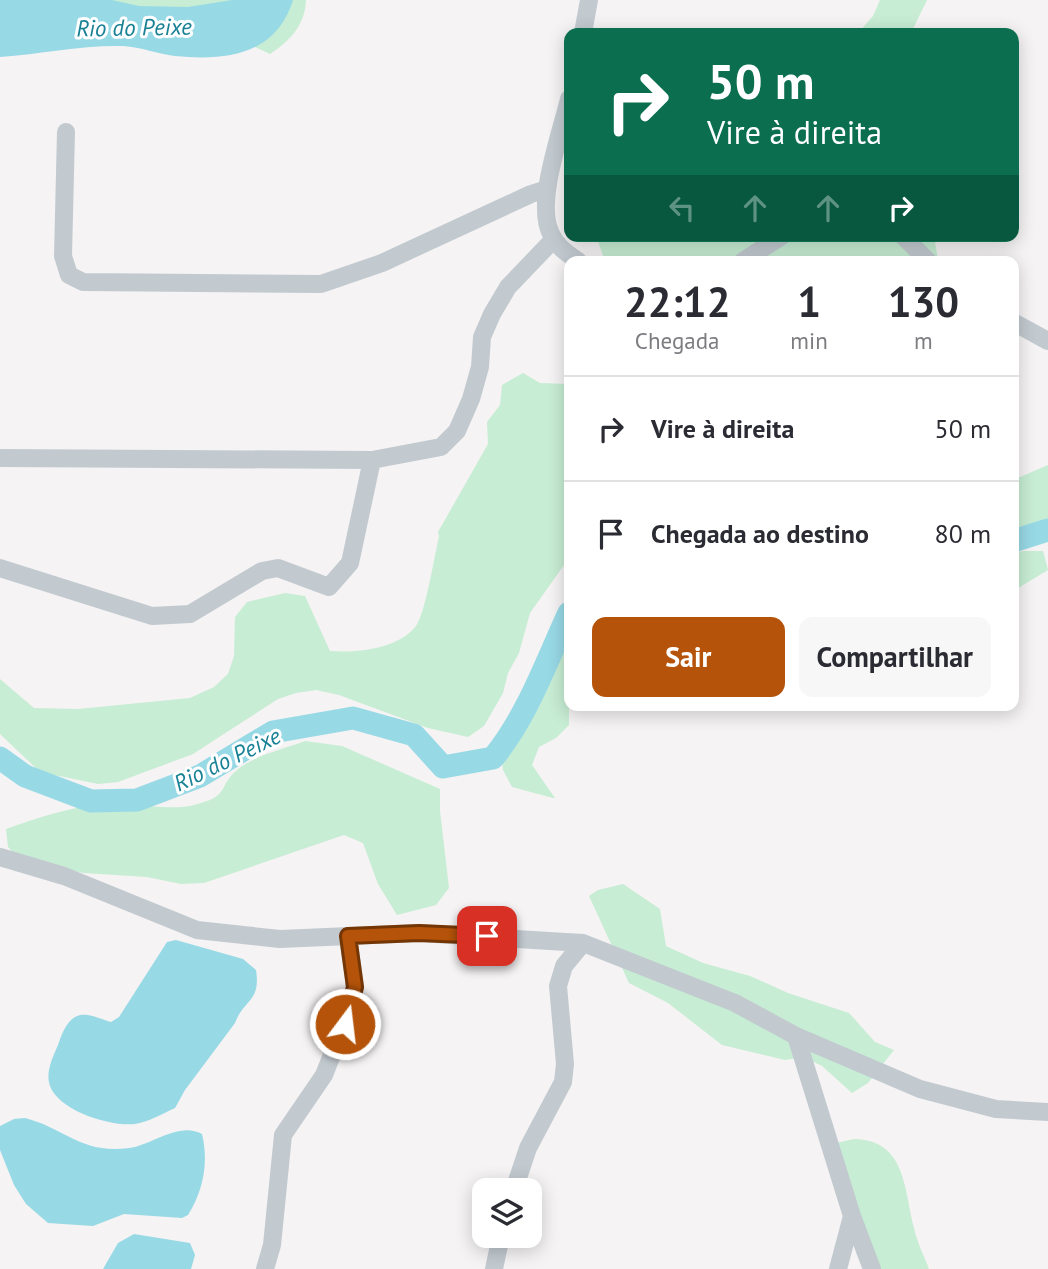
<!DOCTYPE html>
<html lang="pt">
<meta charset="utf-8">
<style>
body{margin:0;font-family:"PT Sans",sans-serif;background:#f7f7f7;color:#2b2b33;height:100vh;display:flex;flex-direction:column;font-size:26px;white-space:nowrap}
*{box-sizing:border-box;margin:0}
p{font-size:23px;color:#7c7c81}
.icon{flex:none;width:38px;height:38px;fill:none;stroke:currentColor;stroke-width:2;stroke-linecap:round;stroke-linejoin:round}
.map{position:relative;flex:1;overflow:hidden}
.drawer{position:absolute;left:564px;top:256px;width:455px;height:455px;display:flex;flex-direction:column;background:#fff;border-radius:14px;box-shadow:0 4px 18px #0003}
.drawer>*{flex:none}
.guide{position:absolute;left:564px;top:28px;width:455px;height:214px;border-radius:14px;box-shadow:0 4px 18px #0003;background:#0b6e4f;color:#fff;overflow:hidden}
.fabs{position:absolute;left:472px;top:1178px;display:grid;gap:14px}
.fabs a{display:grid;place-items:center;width:70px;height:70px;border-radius:14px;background:#fff;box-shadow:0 4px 18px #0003;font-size:35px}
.pin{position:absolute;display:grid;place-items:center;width:60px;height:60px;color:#fff;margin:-30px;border-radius:14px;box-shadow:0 4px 10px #0006}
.me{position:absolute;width:77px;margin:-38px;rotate:15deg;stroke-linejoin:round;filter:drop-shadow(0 0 5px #0008)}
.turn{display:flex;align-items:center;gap:24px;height:147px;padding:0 28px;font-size:32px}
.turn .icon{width:91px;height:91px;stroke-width:2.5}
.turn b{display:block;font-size:49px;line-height:60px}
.lanes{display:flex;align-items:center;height:66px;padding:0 28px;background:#0003;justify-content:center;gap:35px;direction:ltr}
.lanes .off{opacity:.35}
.eta{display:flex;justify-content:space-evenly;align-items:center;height:119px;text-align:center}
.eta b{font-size:42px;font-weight:700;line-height:49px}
.button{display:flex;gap:14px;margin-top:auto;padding:14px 28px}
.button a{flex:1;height:80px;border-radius:14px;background:#b45309;color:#fff;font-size:28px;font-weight:700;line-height:80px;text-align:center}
.button a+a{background:#f7f7f7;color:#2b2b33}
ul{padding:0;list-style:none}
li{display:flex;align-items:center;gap:21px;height:105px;padding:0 28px;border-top:2px solid #e1e1e2}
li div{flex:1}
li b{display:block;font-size:26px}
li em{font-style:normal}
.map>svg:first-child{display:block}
</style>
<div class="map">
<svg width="1048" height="1269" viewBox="0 0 1048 1269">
<rect width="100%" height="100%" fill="#f5f3f3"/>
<!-- green -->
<path fill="#c7edd4" d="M84 0H237L199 18Z
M263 0H306C305 25 290 41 270 54L251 45Z
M880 0H927L911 33H858L873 16Z
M596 236H934L938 260 605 261Z
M523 373 540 383 569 384V558L530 613 519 653 508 673 503 693 484 726 468 737 428 728 339 695 316 690 296 693 278 699 193 754 118 782 98 784 40 772 0 734V679L34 708 78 709 190 698 214 687 228 674 234 656 235 617 247 602 285 593 305 596 330 651C358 653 398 649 416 626 425 614 435 554 439 536L438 532 488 444 487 422 500 405 502 385Z
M1048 465V529L1013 536V480Z
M1023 551H1043L1048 570 1013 591V553Z
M569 606V725L556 738 539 747 532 765 555 798H553L512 787 503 770 501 750 536 663Z
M305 741 342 746 440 789V811L449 888 436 905 397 915 378 884 363 843 344 835 204 883 181 884 147 877 84 873 21 862 8 847 6 829C37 818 76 805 109 804 134 803 173 811 194 805 231 796 217 787 237 770 255 755 284 749 305 741Z
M623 884 660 909 666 946 703 963 750 976 788 993 849 1013 875 1042 894 1050 868 1083 852 1093 822 1066 804 1057 785 1060 722 1045 668 1003 629 983 589 896 598 890Z
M854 1139C906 1140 904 1189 914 1228 917 1242 924 1256 929 1269H875L836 1143Z"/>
<!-- water -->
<path fill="#98d9e6" d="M0 0H112L139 6 188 7 232 0H293C276 55 227 61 175 56 158 54 141 47 123 46 82 45 41 54 0 57Z
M176 940 243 959 256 970C261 1002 244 999 235 1023L185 1090 175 1108C162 1114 148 1122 135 1124 111 1127 59 1111 50 1086 45 1072 53 1057 58 1045 61 1036 66 1022 75 1017 86 1011 100 1019 111 1022L119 1017 167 942Z
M25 1118C62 1127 83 1155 129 1148 152 1145 179 1121 202 1134 209 1163 203 1191 188 1215L182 1218 124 1214 93 1226 48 1223 26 1204 14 1185 0 1150V1126L14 1119Z
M134 1234 190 1243 195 1255 191 1269H103L118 1243Z"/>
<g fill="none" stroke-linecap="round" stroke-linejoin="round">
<!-- river -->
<path stroke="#98d9e6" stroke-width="23" d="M1013 541 1048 530
M0 758 25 776 91 801 137 800 200 776 273 732 353 718 414 735 443 767 493 758C528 715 546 662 569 613"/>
<!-- minor -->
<path stroke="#c2cad0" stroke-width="18" d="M583 33 589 0
M569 99C561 133 535 203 551 234 557 247 567 253 578 261
M66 132 63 256 69 275 83 282 321 284 382 263 531 194 547 189
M903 236 928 261
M743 261 782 236
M1013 322 1048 341
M0 458 372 460 441 447 457 431 471 399 480 367 482 337 492 314 508 287 554 239
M0 568 152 616 190 614 262 571 278 568 329 587 350 563 372 460
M0 857 64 876 197 930 280 939 419 933 583 943 735 1003 796 1036 920 1089 996 1109 1048 1112
M796 1036 852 1216 838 1269
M514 1190 528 1148 563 1082 565 1064 558 986 564 966 583 943
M852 1216 872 1269
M265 1269 272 1245 283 1135 324 1075 352 1004 355 987 348 936
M494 1269 501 1236"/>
</g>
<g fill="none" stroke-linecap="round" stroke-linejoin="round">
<!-- route casing -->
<g stroke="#753606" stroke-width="18">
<path id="route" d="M345 1024 355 987 348 936 419 933 487 936"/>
</g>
<!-- route -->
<use href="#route" stroke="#b45309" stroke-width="12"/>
</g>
<g text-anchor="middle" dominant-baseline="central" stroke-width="6" stroke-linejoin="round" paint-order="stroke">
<!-- water labels -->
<g font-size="23" font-style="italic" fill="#198195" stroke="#fff">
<text transform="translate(134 27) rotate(-1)">Rio do Peixe</text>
<text transform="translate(227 759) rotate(-26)">Rio do Peixe</text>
</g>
</g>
</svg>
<div class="fabs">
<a><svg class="icon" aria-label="layers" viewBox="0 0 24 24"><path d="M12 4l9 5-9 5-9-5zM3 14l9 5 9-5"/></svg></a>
</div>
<div class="pin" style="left:487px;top:936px;background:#d93025"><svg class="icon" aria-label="arrive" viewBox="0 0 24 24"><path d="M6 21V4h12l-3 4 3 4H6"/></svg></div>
<svg class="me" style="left:345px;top:1024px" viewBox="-20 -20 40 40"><circle r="17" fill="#b45309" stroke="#fff" stroke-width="3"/><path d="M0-11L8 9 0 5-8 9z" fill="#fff"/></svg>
<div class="guide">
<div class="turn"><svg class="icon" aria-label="right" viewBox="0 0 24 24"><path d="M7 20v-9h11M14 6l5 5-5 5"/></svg><div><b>50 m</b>Vire à direita</div></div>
<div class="lanes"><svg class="icon off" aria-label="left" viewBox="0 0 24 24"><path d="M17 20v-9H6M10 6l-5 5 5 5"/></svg><svg class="icon off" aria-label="ahead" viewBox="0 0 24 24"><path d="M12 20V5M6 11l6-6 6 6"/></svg><svg class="icon off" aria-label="ahead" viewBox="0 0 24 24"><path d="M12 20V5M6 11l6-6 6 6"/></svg><svg class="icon" aria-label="right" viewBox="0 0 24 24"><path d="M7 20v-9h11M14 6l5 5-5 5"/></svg></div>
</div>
<section class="drawer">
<div class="eta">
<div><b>22:12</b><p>Chegada</p></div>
<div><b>1</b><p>min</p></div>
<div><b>130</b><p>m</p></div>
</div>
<ul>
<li><svg class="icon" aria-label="right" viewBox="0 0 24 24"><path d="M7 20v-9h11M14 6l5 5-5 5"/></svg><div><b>Vire à direita</b></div><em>50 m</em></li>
<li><svg class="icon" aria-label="arrive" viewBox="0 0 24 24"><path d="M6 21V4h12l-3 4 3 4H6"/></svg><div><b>Chegada ao destino</b></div><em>80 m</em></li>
</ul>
<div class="button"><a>Sair</a><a>Compartilhar</a></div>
</section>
</div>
